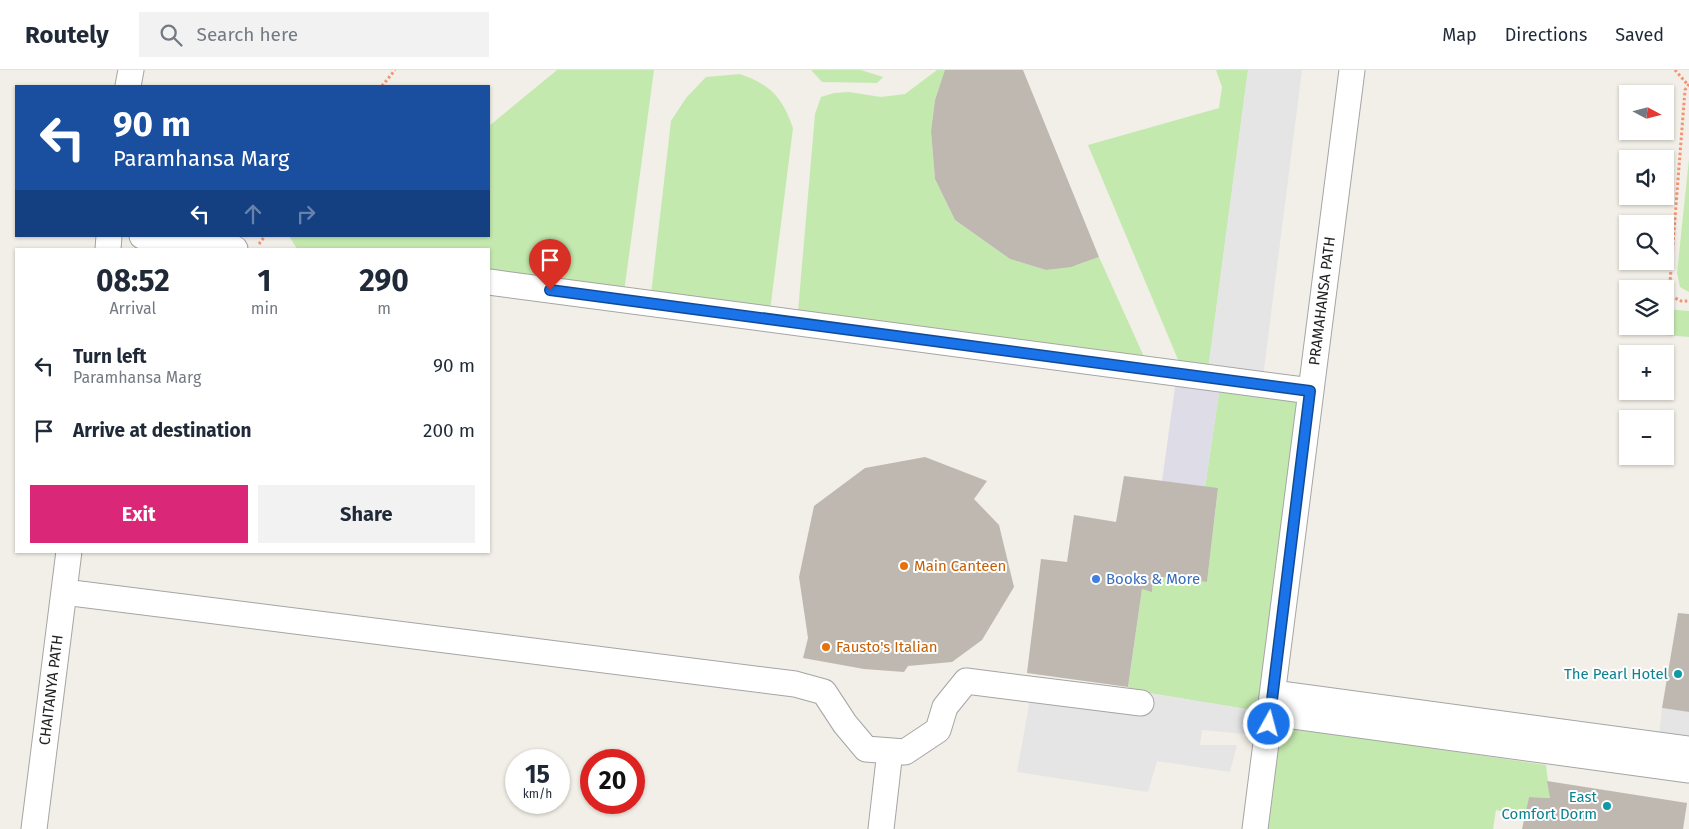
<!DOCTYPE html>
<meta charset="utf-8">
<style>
body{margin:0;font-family:"Fira Sans",sans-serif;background:#f2f2f3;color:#1f2937;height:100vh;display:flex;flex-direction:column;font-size:19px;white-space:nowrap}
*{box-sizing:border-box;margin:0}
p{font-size:16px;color:#747a83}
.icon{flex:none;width:28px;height:28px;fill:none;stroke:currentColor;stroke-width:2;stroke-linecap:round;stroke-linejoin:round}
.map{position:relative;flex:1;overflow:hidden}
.sheet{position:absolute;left:15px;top:178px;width:475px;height:305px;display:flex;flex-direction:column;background:#fff;border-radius:0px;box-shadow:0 1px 4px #0004}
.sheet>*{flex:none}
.banner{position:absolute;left:15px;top:15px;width:475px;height:152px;border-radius:0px;box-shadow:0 1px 4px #0004;background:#1a4fa0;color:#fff;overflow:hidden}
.needle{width:32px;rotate:97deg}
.controls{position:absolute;left:1619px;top:15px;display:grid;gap:10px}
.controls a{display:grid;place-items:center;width:55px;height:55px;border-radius:0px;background:#fff;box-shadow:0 1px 4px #0004;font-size:25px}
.speed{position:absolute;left:505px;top:679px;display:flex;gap:10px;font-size:25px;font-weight:700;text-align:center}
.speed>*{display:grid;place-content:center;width:65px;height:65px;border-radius:50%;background:#fff;box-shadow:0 1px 4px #0004;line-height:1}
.speed small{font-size:12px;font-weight:400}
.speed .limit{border:8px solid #d22;background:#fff;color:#111}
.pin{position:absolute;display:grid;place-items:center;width:42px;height:42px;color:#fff;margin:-51px -21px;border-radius:50% 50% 50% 0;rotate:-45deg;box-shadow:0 0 5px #0007}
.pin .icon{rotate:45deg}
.me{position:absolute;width:55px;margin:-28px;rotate:7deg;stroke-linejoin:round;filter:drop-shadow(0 0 4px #0008)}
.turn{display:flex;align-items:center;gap:18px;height:105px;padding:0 15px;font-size:22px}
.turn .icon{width:65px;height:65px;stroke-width:2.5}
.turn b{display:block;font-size:35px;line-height:42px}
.lanes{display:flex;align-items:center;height:48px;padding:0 15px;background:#0003;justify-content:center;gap:25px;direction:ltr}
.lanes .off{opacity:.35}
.eta{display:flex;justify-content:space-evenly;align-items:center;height:85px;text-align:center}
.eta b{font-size:30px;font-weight:700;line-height:35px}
.action{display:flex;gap:10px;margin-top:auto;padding:10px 15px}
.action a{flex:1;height:58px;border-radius:0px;background:#db2777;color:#fff;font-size:20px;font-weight:700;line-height:58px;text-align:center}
.action a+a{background:#f2f2f3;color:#1f2937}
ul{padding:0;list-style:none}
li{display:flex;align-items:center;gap:15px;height:65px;padding:0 15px}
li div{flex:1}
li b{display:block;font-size:19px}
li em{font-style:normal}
header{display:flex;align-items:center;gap:30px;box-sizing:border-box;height:70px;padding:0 25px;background:#fff;border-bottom:1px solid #e0e1e3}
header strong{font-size:24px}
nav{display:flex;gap:28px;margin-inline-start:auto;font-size:18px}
.search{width:350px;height:45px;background:#f2f2f3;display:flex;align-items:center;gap:12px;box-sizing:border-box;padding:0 18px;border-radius:0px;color:#747a83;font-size:19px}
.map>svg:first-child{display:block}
</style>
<header>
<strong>Routely</strong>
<div class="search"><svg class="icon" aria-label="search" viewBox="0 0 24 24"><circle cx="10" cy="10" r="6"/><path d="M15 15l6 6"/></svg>Search here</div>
<nav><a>Map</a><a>Directions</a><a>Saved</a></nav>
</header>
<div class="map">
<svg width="1689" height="759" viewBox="0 0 1689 759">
<rect width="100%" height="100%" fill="#f1efe7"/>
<!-- grass -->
<path fill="#c4e9af" d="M557 0H654L623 230 489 212V179H297L289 166H489V56Z
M811 0H861L883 7 877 13 822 12Z
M937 0H946L935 30 931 61 935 109 955 150 1010 189 1046 200 1077 195 1099 187 1150 300 797 253 815 44 821 27 834 23 849 22 881 27 905 24Z
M1216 0H1248L1207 308 1184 304 1088 75 1219 38 1222 17Z
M740 4C771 15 782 27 793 58L769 249 650 233 671 51 686 28 706 7Z
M1689 89V222L1680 217 1677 203Z
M1665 239 1689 241V267L1639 263 1640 256H1665Z
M1221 309 1311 321 1270 643 1143 622 1128 618 1142 519 1152 521 1153 506 1207 512 1218 419 1205 417Z
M1281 656 1546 695 1550 728 1529 727 1525 747 1496 740 1493 759H1267Z"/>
<!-- parking -->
<path fill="#e5e5e5" d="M1248 0H1302L1262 315 1207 308Z
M1143 622 1270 643 1267 666 1202 660 1200 675H1237L1230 702 1157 691 1148 722 1017 702 1030 629 1141 646Z
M1662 638 1689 642V679L1658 675Z"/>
<!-- plaza -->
<path fill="#dddce7" d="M1177 303 1221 309 1205 417 1162 411Z"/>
<!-- building -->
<path fill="#beb8b1" d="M945 0H1023L1099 187 1071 197 1046 200 1010 189 955 150 935 109 931 61 935 30Z
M925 387 987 411 974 429 999 455 1014 517 982 570 952 592 908 596 904 602 864 599 803 588 808 568 799 507 814 436 865 398Z
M1124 406 1218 418 1207 512 1153 506 1152 522 1142 519 1128 617 1027 603 1041 489 1067 492 1074 445 1116 452Z
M1678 543 1689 544V642L1662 638Z
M1547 711 1687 733 1683 759H1522L1529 727 1550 728Z"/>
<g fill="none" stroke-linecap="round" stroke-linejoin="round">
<!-- minor casing -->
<g stroke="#a5a5a5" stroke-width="27">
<path id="minor" d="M128 16 131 0
M142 166 235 179
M108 179 109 166
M489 212 1311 321
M64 522 795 614 824 622 845 654 866 679 905 682 938 660 945 637 966 611 1141 633
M1273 623 1689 679
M1270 643 1689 700
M34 759 69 481
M881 759 890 681
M1255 759 1352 0"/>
</g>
<!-- path -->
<path stroke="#f79172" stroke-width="3" stroke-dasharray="2.5 2.5" stroke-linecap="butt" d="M1675 0 1688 15
M1689 14 1685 20 1669 225 1681 231H1689
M382 16 395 0
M259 174 265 166"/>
<!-- minor -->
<use href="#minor" stroke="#fff" stroke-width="25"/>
</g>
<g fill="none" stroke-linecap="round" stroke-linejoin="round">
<!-- route casing -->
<g stroke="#114b97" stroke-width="12">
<path id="route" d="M550 220 1310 321 1269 654"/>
</g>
<!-- route -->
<use href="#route" stroke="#1a73e8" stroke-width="9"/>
</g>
<!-- markers -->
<g fill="#e8710a" stroke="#fff" stroke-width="2">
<circle cx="904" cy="496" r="5"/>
<circle cx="826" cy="577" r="5"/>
</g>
<circle fill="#3f7fe0" stroke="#fff" stroke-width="2" cx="1096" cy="509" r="5"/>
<g fill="#0f9aa8" stroke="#fff" stroke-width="2">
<circle cx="1678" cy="604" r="5"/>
<circle cx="1607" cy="736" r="5"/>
</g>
<g text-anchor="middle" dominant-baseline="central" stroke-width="4" stroke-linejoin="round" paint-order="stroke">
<!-- street labels -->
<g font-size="15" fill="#212121" stroke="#fff">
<text transform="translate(1322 231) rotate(-83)">PRAMAHANSA PATH</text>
<text transform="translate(51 620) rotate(-83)">CHAITANYA PATH</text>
</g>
<!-- food labels -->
<g font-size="15" fill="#c56008" stroke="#fff" text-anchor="start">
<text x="914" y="496">Main Canteen</text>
<text x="836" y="577">Fausto's Italian</text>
</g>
<!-- shop labels -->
<g font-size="15" fill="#366cbe" stroke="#fff" text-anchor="start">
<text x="1106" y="509">Books &amp; More</text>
</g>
<!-- culture labels -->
<g font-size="15" fill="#0d838f" stroke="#fff" text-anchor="end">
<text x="1668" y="604">The Pearl Hotel</text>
<text x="1597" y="727">East<tspan x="1597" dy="17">Comfort Dorm</tspan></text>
</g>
</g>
</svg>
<div class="controls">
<a><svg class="needle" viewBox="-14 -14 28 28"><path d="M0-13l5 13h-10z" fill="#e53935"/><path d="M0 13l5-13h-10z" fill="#747a83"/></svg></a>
<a><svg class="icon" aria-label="sound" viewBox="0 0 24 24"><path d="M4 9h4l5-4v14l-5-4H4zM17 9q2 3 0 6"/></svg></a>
<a><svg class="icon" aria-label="search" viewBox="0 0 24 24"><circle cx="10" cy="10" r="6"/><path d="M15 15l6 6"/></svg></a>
<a><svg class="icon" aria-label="layers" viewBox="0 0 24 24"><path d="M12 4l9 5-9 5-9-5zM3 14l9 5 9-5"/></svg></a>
<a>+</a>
<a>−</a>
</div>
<div class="speed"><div>15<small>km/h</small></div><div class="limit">20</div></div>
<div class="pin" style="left:550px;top:220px;background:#d93025"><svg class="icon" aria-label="arrive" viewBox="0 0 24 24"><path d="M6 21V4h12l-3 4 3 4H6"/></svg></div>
<svg class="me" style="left:1269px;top:654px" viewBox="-20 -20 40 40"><circle r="17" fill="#1a73e8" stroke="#fff" stroke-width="3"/><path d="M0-11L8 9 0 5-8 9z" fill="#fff"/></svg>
<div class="banner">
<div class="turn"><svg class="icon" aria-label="left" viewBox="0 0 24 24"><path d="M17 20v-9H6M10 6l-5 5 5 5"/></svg><div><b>90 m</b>Paramhansa Marg</div></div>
<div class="lanes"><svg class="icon" aria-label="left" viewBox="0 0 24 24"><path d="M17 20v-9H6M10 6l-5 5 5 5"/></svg><svg class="icon off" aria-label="ahead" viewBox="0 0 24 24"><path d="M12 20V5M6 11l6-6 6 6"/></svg><svg class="icon off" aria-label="right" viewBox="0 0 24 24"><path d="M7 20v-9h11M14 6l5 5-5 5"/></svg></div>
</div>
<section class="sheet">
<div class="eta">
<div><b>08:52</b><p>Arrival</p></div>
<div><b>1</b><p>min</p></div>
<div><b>290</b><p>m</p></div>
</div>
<ul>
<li><svg class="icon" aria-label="left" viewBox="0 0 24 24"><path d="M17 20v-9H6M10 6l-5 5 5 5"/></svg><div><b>Turn left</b><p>Paramhansa Marg</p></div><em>90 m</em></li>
<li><svg class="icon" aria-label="arrive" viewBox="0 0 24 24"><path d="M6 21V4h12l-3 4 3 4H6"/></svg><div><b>Arrive at destination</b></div><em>200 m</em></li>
</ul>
<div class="action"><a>Exit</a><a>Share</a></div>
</section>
</div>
